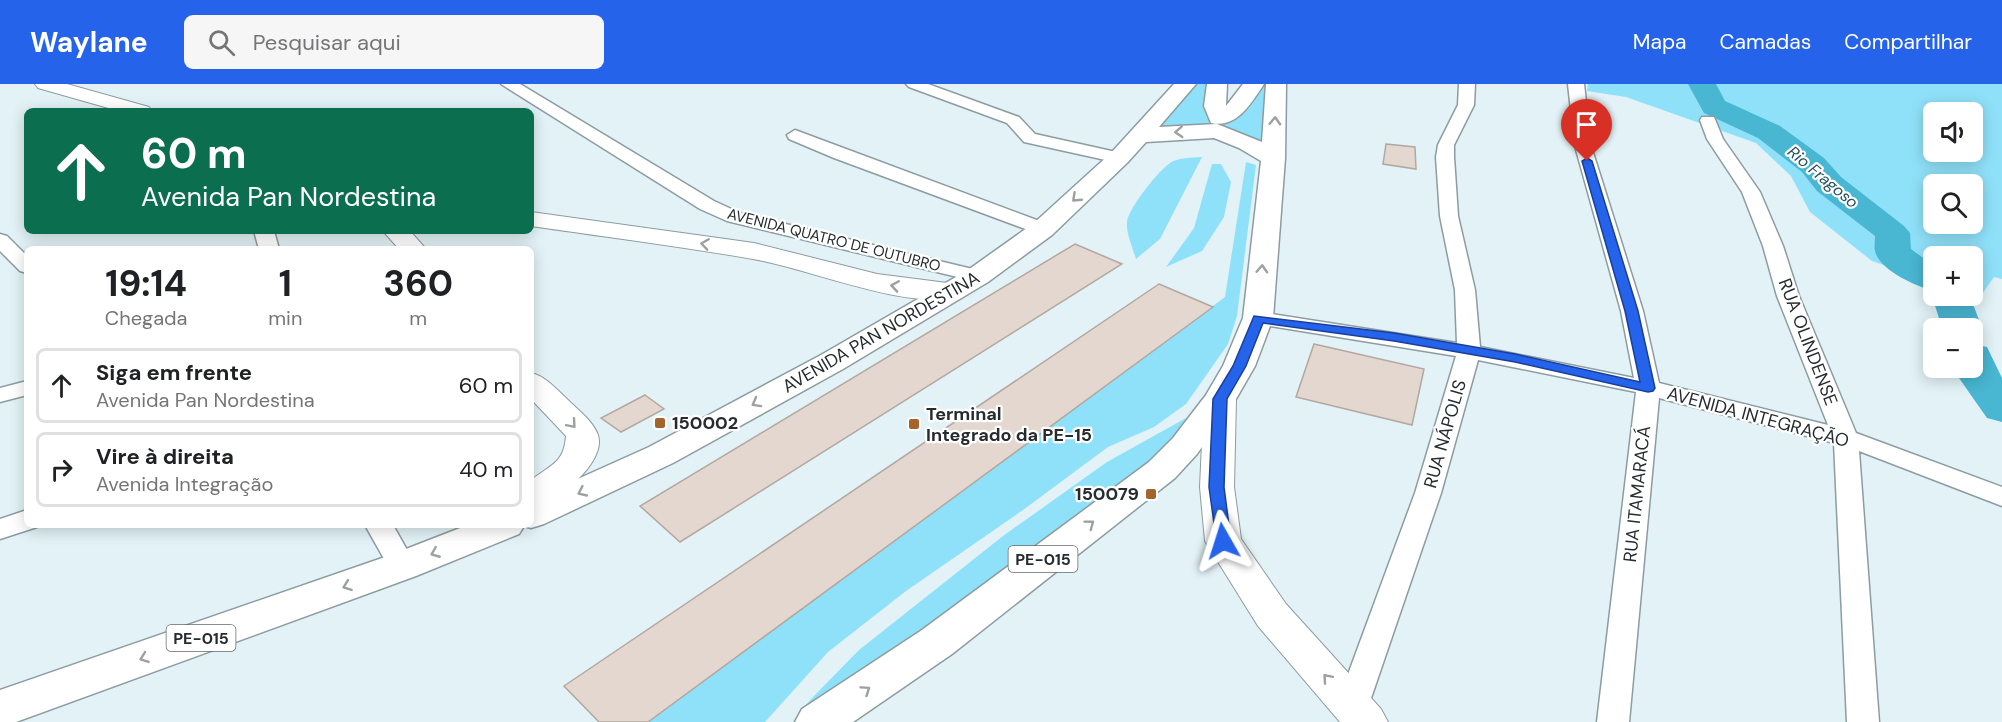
<!DOCTYPE html>
<html lang="pt">
<meta charset="utf-8">
<style>
body{margin:0;font-family:"DM Sans",sans-serif;background:#f6f6f6;color:#202124;height:100vh;display:flex;flex-direction:column;font-size:22px;white-space:nowrap}
*{box-sizing:border-box;margin:0}
p{font-size:20px;color:#757577}
.icon{flex:none;width:33px;height:33px;fill:none;stroke:currentColor;stroke-width:2;stroke-linecap:round;stroke-linejoin:round}
.map{position:relative;flex:1;overflow:hidden}
.sheet{position:absolute;left:24px;top:162px;width:510px;height:282px;display:flex;flex-direction:column;background:#fff;border-radius:9px;box-shadow:0 3px 15px #0003}
.sheet>*{flex:none}
.hud{position:absolute;left:24px;top:24px;width:510px;height:126px;border-radius:9px;box-shadow:0 3px 15px #0003;background:#0b6e4f;color:#fff;overflow:hidden}
.tools{position:absolute;left:1923px;top:18px;display:grid;gap:12px}
.tools a{display:grid;place-items:center;width:60px;height:60px;border-radius:9px;background:#fff;box-shadow:0 3px 15px #0003;font-size:30px}
.pin{position:absolute;display:grid;place-items:center;width:51px;height:51px;color:#fff;margin:-62px -26px;border-radius:50% 50% 50% 0;rotate:-45deg;box-shadow:0 0 6px #0007}
.pin .icon{rotate:45deg}
.me{position:absolute;width:66px;margin:-33px;rotate:354deg;stroke-linejoin:round;filter:drop-shadow(0 0 4px #0008)}
.turn{display:flex;align-items:center;gap:21px;height:126px;padding:0 18px;font-size:27px}
.turn .icon{width:78px;height:78px;stroke-width:2.5}
.turn b{display:block;font-size:42px;line-height:51px}
.eta{display:flex;justify-content:space-evenly;align-items:center;height:102px;text-align:center}
.eta b{font-size:36px;font-weight:700;line-height:42px}
ul{padding:0;list-style:none}
li{display:flex;align-items:center;gap:18px;height:75px;margin:0 12px 9px;padding:0 6px;border:3px solid #e0e0e0;border-radius:9px}
li div{flex:1}
li b{display:block;font-size:22px}
li em{font-style:normal}
header{display:flex;align-items:center;gap:36px;box-sizing:border-box;height:84px;padding:0 30px;background:#2563eb;color:#fff}
header strong{font-size:28px}
nav{display:flex;gap:33px;margin-inline-start:auto;font-size:21px}
.search{width:420px;height:54px;background:#f6f6f6;display:flex;align-items:center;gap:15px;box-sizing:border-box;padding:0 21px;border-radius:9px;color:#757577;font-size:22px}
.map>svg:first-child{display:block}
</style>
<header>
<strong>Waylane</strong>
<div class="search"><svg class="icon" aria-label="search" viewBox="0 0 24 24"><circle cx="10" cy="10" r="6"/><path d="M15 15l6 6"/></svg>Pesquisar aqui</div>
<nav><a>Mapa</a><a>Camadas</a><a>Compartilhar</a></nav>
</header>
<div class="map">
<svg width="2002" height="638" viewBox="0 0 2002 638">
<rect width="100%" height="100%" fill="#e2f2f6"/>
<!-- green -->
<path fill="#8fe1f9" fill-rule="evenodd" d="M1190 0H1209L1212 36 1208 43 1143 47Z
M1257 0H1270L1268 68 1223 45 1225 35Z
M1588 0H2002V195L1994 193 1980 213 1973 211 1972 172H1934L1933 198 1872 177 1810 128 1791 92 1756 59 1626 13 1587 7ZM1934 28H1972V68H1934ZM1934 100H1972V140H1934Z
M1202 73 1160 155 1136 175C1133 164 1126 150 1127 138 1128 125 1159 86 1170 79 1179 73 1192 74 1202 73Z
M1246 78 1256 81 1237 232 1228 260 1186 320 1154 343 1108 363 1023 426 906 507 828 568 765 638H648L1225 213Z
M1212 80H1221L1231 98 1224 133 1202 167 1166 183 1194 144Z
M1213 319 1183 360 806 638H793L811 615 859 566 1003 452 1107 378Z"/>
<g fill="none" stroke-linecap="round" stroke-linejoin="round">
<!-- river -->
<path fill="#49b6d2" fill-rule="evenodd" d="M1688 0H1716L1725 17 1780 42 1824 74 1841 93 1904 142 1910 149 1911 165 1934 182V207C1917 203 1879 186 1875 167 1874 163 1875 157 1875 152L1817 107 1802 88 1758 54 1704 29Z
M1934 210 1970 212 1982 244 1976 252 1972 253V244H1942L1932 212Z
M1972 260 1987 263 2002 294V338L1987 334 1959 294 1955 284H1972Z"/>
</g>
<!-- building -->
<path fill="#e3d7cf" stroke="#b3a8a0" stroke-width="1.5" d="M1386 60 1415 63 1416 85 1383 80Z
M1075 160 1122 180 680 458 640 422Z
M1159 200 1213 223 648 638H599L564 602Z
M1314 260 1424 285 1412 341 1296 313Z
M645 311 664 325 621 348 601 334Z"/>
<g fill="none" stroke-linecap="round" stroke-linejoin="round">
<!-- minor casing -->
<g stroke="#8d9ca0" stroke-width="3">
<path id="minor" d="M501 0H520L714 117 740 129 985 188 988 192 985 196 978 198 727 137 700 125Z
M906 0H928L1019 33 1035 50 1125 70 1128 74 1125 78 1119 79 1024 58 1007 39 909 3Z
M1459 0H1475L1474 21 1454 61V73L1458 132 1475 206 1480 263 1634 294 1621 227 1575 62 1568 0H1584L1591 62 1643 227 1659 299 1828 341 1777 212 1763 162 1742 108 1707 55 1700 36 1702 33H1714L1723 55 1760 108 1783 162 1799 212 1856 349 2002 403V422L1859 367 1879 638H1847L1834 359 1659 314 1629 638H1597L1636 308 1478 276 1441 409 1368 623 1363 632 1352 636 1341 632 1336 623 1415 409 1456 272 1258 240 1250 239 1247 234 1250 229 1258 228 1457 259 1455 206 1440 132 1436 73 1438 61 1458 21Z
M795 46 1050 141 1053 145 1050 149H1036L834 74 789 55 787 51Z
M254 147H274L279 165H259Z
M0 150 7 152 27 172V189L20 187 0 167Z
M27 297V311L0 318V304Z
M27 426V441H38L37 443 0 455V435Z
M365 441H393L416 482 412 489 402 492 392 489Z"/>
</g>
<!-- major casing -->
<g stroke="#8d9ca0" stroke-width="2">
<path id="major" d="M35 0H67L149 23 152 27H119L38 4Z
M531 128 754 159 877 190 963 201 967 207 963 213C907 227 811 185 753 175 679 162 605 153 531 142Z
M383 147H410L426 165H399Z
M531 289C547 293 556 305 568 316 578 326 593 337 598 351 607 379 554 420 531 426V396C551 381 564 379 566 352L531 315Z
M1220 305 1231 308 1236 315 1234 403 1241 455 1286 520 1381 625 1388 638H1340L1258 542 1205 457 1200 403 1204 315 1209 308Z"/>
</g>
<!-- highway casing -->
<g stroke="#8d9ca0" stroke-width="3">
<path id="highway" d="M1174 0H1196L1159 43 1217 40 1262 58 1266 0H1286L1285 74 1273 234 1255 282 1236 315 1197 370 1175 394 952 570 853 638H795L802 625 922 546 1149 378 1173 354 1206 311 1223 282 1243 234 1261 77 1239 64 1214 54 1146 58 1127 79 1052 151 988 198 843 285 673 379 544 440 531 444 524 442 519 450 416 492 16 638H0V606L388 472 468 441H531V416L649 363 821 271 968 186 1034 139 1111 69Z
M1207 0H1227L1226 22 1243 0H1264C1252 18 1237 45 1211 39L1204 22Z"/>
</g>
<!-- minor -->
<use href="#minor" fill="#fff" fill-rule="evenodd"/>
<!-- major -->
<use href="#major" fill="#fff" fill-rule="evenodd"/>
<!-- highway -->
<use href="#highway" fill="#fff" fill-rule="evenodd"/>
</g>
<!-- one-way arrows -->
<defs><path id="oneway-chevron" d="M-2-3.5L2.5 0L-2 3.5" fill="none" stroke-width="1.6" stroke-linecap="round" stroke-linejoin="round" transform="scale(1.5)"/></defs>
<g stroke="#9da0a1">
<use href="#oneway-chevron" transform="translate(1275 37) rotate(-88)"/>
<use href="#oneway-chevron" transform="translate(1179 48) rotate(177)"/>
<use href="#oneway-chevron" transform="translate(1076 114) rotate(137)"/>
<use href="#oneway-chevron" transform="translate(705 160) rotate(-172)"/>
<use href="#oneway-chevron" transform="translate(1262 185) rotate(-87)"/>
<use href="#oneway-chevron" transform="translate(895 202) rotate(-171)"/>
<use href="#oneway-chevron" transform="translate(756 319) rotate(151)"/>
<use href="#oneway-chevron" transform="translate(572 340) rotate(49)"/>
<use href="#oneway-chevron" transform="translate(582 408) rotate(155)"/>
<use href="#oneway-chevron" transform="translate(1090 440) rotate(-37)"/>
<use href="#oneway-chevron" transform="translate(435 469) rotate(158)"/>
<use href="#oneway-chevron" transform="translate(347 502) rotate(160)"/>
<use href="#oneway-chevron" transform="translate(144 574) rotate(160)"/>
<use href="#oneway-chevron" transform="translate(1327 594) rotate(-131)"/>
<use href="#oneway-chevron" transform="translate(866 606) rotate(-34)"/>
</g>
<!-- route -->
<path fill="#2563eb" stroke="#184099" stroke-width="1.5" d="M1587 74 1592 77 1638 227 1655 304 1653 307 1648 308 1515 278 1394 257 1263 239 1246 282 1227 315 1224 403 1231 457 1228 461H1217L1209 403 1213 315 1233 282 1254 232 1394 249 1515 270 1640 298 1625 227 1582 77Z"/>
<!-- markers -->
<g fill="#a4642e" stroke="#fff" stroke-width="2">
<rect x="654" y="333" width="12" height="12" rx="3"/>
<rect x="908" y="334" width="12" height="12" rx="3"/>
<rect x="1145" y="404" width="12" height="12" rx="3"/>
</g>
<g text-anchor="middle" dominant-baseline="central" stroke-width="4.5" stroke-linejoin="round" paint-order="stroke">
<!-- far-street labels -->
<g font-size="15" fill="#262c2e" stroke="#fff">
<text transform="translate(834 156) rotate(14)">AVENIDA QUATRO DE OUTUBRO</text>
</g>
<!-- far-water labels -->
<g font-size="16" font-style="italic" fill="#24525e" stroke="#fff">
<text transform="translate(1823 93) rotate(40)">Rio Fragoso</text>
</g>
<!-- shield labels -->
<g fill="#fff" stroke="#676b6d" stroke-width="1.5">
<rect x="1008.5" y="462" width="69" height="26" rx="4.5"/>
<rect x="166.5" y="541" width="69" height="26" rx="4.5"/>
</g>
<g font-size="16" font-weight="bold" fill="#262c2e">
<text x="1043" y="475">PE-015</text>
<text x="201" y="554">PE-015</text>
</g>
<!-- street labels -->
<g font-size="18" fill="#262c2e" stroke="#fff">
<text transform="translate(881 248) rotate(-30)">AVENIDA PAN NORDESTINA</text>
<text transform="translate(1808 258) rotate(69)">RUA OLINDENSE</text>
<text transform="translate(1758 333) rotate(15)">AVENIDA INTEGRAÇÃO</text>
<text transform="translate(1445 350) rotate(-74)">RUA NÁPOLIS</text>
<text transform="translate(1637 410) rotate(-84)">RUA ITAMARACÁ</text>
</g>
<!-- poi labels -->
<g font-size="18" font-weight="bold" fill="#262c2e" stroke="#fff" text-anchor="start">
<text x="926" y="330">Terminal<tspan x="926" dy="21">Integrado da PE-15</tspan></text>
<text x="672" y="339">150002</text>
<text x="1139" y="410" text-anchor="end">150079</text>
</g>
</g>
</svg>
<div class="tools">
<a><svg class="icon" aria-label="sound" viewBox="0 0 24 24"><path d="M4 9h4l5-4v14l-5-4H4zM17 9q2 3 0 6"/></svg></a>
<a><svg class="icon" aria-label="search" viewBox="0 0 24 24"><circle cx="10" cy="10" r="6"/><path d="M15 15l6 6"/></svg></a>
<a>+</a>
<a>−</a>
</div>
<div class="pin" style="left:1587px;top:77px;background:#d93025"><svg class="icon" aria-label="arrive" viewBox="0 0 24 24"><path d="M6 21V4h12l-3 4 3 4H6"/></svg></div>
<svg class="me" style="left:1223px;top:457px" viewBox="-20 -20 40 40"><path d="M0-17L14 15 0 8-14 15z" fill="#2563eb" stroke="#fff" stroke-width="4"/></svg>
<div class="hud">
<div class="turn"><svg class="icon" aria-label="ahead" viewBox="0 0 24 24"><path d="M12 20V5M6 11l6-6 6 6"/></svg><div><b>60 m</b>Avenida Pan Nordestina</div></div>
</div>
<section class="sheet">
<div class="eta">
<div><b>19:14</b><p>Chegada</p></div>
<div><b>1</b><p>min</p></div>
<div><b>360</b><p>m</p></div>
</div>
<ul>
<li><svg class="icon" aria-label="ahead" viewBox="0 0 24 24"><path d="M12 20V5M6 11l6-6 6 6"/></svg><div><b>Siga em frente</b><p>Avenida Pan Nordestina</p></div><em>60 m</em></li>
<li><svg class="icon" aria-label="right" viewBox="0 0 24 24"><path d="M7 20v-9h11M14 6l5 5-5 5"/></svg><div><b>Vire à direita</b><p>Avenida Integração</p></div><em>40 m</em></li>
</ul>
</section>
</div>
